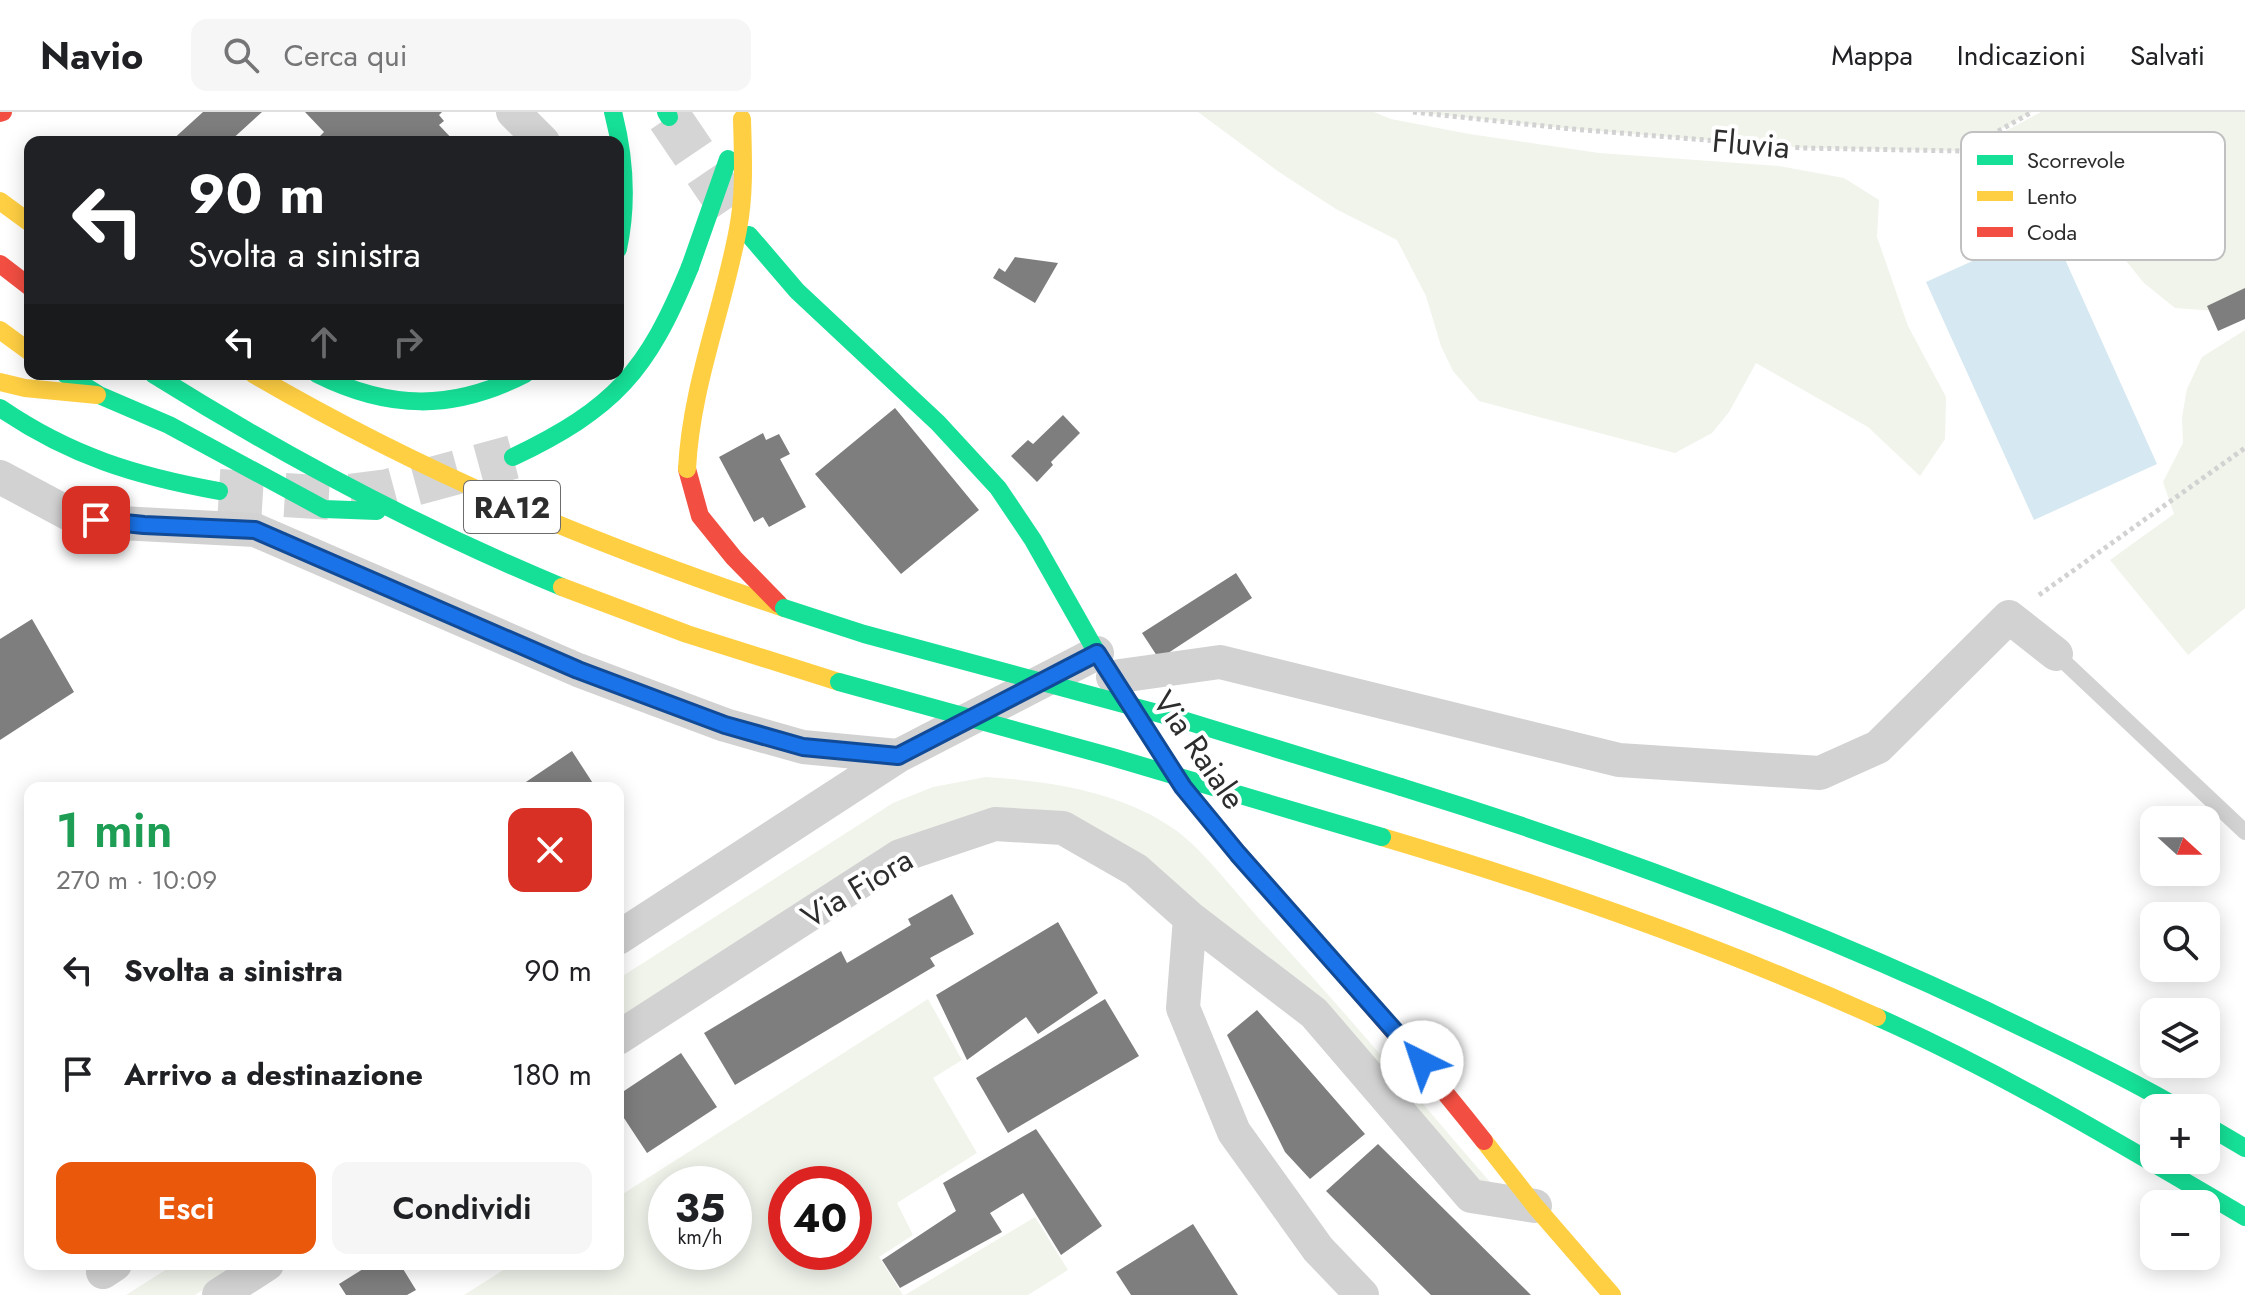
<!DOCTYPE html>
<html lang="it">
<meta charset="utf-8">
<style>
body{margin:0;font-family:Jost,sans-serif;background:#f6f6f6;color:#202124;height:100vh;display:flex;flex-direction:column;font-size:30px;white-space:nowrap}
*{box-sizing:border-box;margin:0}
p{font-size:26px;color:#757577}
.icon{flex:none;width:44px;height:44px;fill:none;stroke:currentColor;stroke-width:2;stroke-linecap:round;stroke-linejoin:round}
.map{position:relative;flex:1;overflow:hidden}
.panel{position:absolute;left:24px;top:670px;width:600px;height:488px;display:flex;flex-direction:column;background:#fff;border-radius:16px;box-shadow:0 4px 20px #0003}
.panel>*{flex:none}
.banner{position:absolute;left:24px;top:24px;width:600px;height:244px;border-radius:16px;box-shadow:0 4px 20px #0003;background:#202124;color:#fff;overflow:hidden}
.needle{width:52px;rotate:111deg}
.controls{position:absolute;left:2140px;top:694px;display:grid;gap:16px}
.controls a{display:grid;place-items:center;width:80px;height:80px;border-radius:16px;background:#fff;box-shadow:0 4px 20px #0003;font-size:40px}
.speed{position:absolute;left:648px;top:1054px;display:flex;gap:16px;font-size:40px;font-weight:700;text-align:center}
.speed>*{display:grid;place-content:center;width:104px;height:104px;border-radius:50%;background:#fff;box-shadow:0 4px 20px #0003;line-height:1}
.speed small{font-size:20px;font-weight:400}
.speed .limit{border:12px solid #d22;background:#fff;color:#111}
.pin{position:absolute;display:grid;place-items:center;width:68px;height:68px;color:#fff;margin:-34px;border-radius:16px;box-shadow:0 4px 12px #0006}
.me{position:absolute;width:88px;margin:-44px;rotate:319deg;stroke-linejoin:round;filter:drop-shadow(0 0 6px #0008)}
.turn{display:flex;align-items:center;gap:28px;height:168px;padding:0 32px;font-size:36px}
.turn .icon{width:104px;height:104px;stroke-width:2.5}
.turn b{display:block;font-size:56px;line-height:68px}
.lanes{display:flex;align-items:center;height:76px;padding:0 32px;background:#0003;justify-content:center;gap:40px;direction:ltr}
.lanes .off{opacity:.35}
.round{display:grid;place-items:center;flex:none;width:84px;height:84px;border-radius:16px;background:#f6f6f6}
.headline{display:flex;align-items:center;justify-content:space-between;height:136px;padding:0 32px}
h1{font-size:48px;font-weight:600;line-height:60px;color:#1e9e55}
.primary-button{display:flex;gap:16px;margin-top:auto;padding:16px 32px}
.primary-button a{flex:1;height:92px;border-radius:16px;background:#ea580c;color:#fff;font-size:32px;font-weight:600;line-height:92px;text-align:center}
.primary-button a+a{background:#f6f6f6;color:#202124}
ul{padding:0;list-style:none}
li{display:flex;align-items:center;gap:24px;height:104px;padding:0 32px}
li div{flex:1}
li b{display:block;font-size:30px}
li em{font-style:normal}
header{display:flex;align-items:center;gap:48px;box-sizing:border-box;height:112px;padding:0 40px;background:#fff;border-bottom:2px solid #e0e0e0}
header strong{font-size:38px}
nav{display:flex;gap:44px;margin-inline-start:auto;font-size:28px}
.search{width:560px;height:72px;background:#f6f6f6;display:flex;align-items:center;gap:20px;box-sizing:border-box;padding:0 28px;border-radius:16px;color:#757577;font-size:30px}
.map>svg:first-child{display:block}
</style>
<header>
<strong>Navio</strong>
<div class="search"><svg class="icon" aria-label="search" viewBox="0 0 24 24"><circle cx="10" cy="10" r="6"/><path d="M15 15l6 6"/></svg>Cerca qui</div>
<nav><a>Mappa</a><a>Indicazioni</a><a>Salvati</a></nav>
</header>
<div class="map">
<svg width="2245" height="1183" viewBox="0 0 2245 1183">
<rect width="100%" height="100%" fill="#fff"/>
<!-- green -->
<path fill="#f0f4eb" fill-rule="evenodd" d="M1198 0H1374L1391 7 1469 22 1599 41 1779 54 1844 66 1879 88 1877 125 1908 214 1946 285 1945 327 1920 364 1868 315 1756 251 1729 300 1712 321 1675 341 1479 289 1453 259 1441 234 1426 184 1397 128 1336 97 1279 60Z
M1413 0H2032L1963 39 1803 36 1572 17Z
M2041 0H2245V192L2230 200 2175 196 2144 171 2101 118 2002 48 1976 35Z
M2245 218V496L2188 543 2110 448 2174 402 2163 370 2183 331 2182 305 2187 277 2202 245Z
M986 665C1050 669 1124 680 1177 719 1205 740 1239 785 1264 812 1344 898 1419 988 1496 1077L1483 1079 1148 750 999 698 618 912V867L893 691 933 675Z
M928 887 962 948 933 966 977 1041 897 1091 913 1123 879 1145 903 1183H464L513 1152H618V1085ZM734 1072V1140H666V1072ZM786 1072H854V1140H786Z
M1035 1105 1068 1158 1028 1183H905Z
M175 1152H243L195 1183H126Z"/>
<!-- water -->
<path fill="#d6e8f1" d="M2050 114 2157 352 2034 408 1926 170Z"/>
<!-- building -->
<path fill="#7e7e7e" d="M203 0H262L229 30H170Z
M305 0H442L439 3 444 9 439 13 455 30H314L324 20Z
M1015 145 1058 151 1035 191 993 166 999 156 1005 160Z
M2245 176V207L2218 219 2207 194Z
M895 296 979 398 901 462 815 362Z
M1063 303 1080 321 1051 350 1053 353 1037 370 1011 344 1028 328 1033 332Z
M763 321 766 328 779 322 790 342 780 347 806 395 769 415 763 405 754 410 719 345Z
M1236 461 1252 486 1159 547 1142 521Z
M32 507 74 580 0 628V527Z
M572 639 596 676H517Z
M952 782 974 822 930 846 935 854 735 973 704 921 841 839 847 851 911 813 908 807Z
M1058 810 1098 881 1038 922 1026 905 967 948 936 883Z
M1105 887 1139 944 1008 1021 976 966Z
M1257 898 1365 1022 1310 1067 1285 1040 1227 923Z
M681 941 717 995 647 1041 618 997V983Z
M1036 1017 1102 1114 1061 1143 1023 1081 990 1101 1002 1120 900 1176 882 1148 956 1099 943 1071Z
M1378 1032 1531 1183H1431L1326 1079Z
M1193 1112 1238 1183H1131L1116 1160Z
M371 1152H400L416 1178 407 1183H346L339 1172Z"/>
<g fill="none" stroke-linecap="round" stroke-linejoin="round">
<!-- secondary-tunnel -->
<path stroke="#d5d5d5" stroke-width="44" stroke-dasharray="44 22" stroke-linecap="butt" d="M669 5 736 104"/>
<!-- highway-tunnel -->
<path stroke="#d5d5d5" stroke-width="44" stroke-dasharray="44 22" stroke-linecap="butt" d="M219 379 334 386 388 379 513 345"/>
<!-- path -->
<path stroke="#d2d2d2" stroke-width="5" stroke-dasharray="4 4" stroke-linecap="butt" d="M1413 0 1572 17 1803 36 1963 39 2032 0
M2039 483 2245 336"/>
<!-- lane -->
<path stroke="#d2d2d2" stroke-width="16" d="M2056 542 2245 720"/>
<!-- street -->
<path stroke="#d2d2d2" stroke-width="34" d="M513 0 543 30
M0 365 73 404 120 411 255 418 578 558 725 613 803 635 898 644
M1113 565 1220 550 1619 648 1820 661 1878 635 2009 505 2056 542
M1190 806 1183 896 1234 1020 1318 1137 1362 1183
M618 826 898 644 1097 541
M618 926 900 744 995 712 1063 716 1136 758 1190 806 1314 901 1471 1084 1535 1094
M103 1160 115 1152
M219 1183 267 1152"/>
<!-- fast -->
<path stroke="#16e098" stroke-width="18" d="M613 0C625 46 628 90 618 137
M666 0 669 5
M749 123 797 179 938 311 998 376 1033 428 1097 541 1183 675 1195 690
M65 262 99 283 169 313 324 397 377 399
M153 262C284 344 419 416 562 475
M317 262C389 298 453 299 525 262
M0 296C70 344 136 364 219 379
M513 345C615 296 647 260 690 155
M1401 675C1598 736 1791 807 1979 895 2046 927 2114 959 2179 996
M1877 905C2005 962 2124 1034 2245 1105
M2206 1013 2245 1036"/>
<!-- slow -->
<path stroke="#ffcf43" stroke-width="18" d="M0 89 30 111
M0 218 30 240
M253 262C424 362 596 433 784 496
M0 270 25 276 97 283
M562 475 687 522 839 570
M1382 725C1551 775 1717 833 1877 905
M1484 1029 1535 1094 1612 1183"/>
<!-- jam -->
<path stroke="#f24e42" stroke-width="18" d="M0 1 3 0
M0 152 30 175
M687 357 700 404 734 446 779 492
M1195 690C1290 805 1392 912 1484 1029"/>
<!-- fast-bridge -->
<path stroke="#16e098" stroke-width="18" d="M690 155 728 47
M784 496 864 522 1183 608 1401 675
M839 570 1112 645 1382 725"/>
<!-- slow-bridge -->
<path stroke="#ffcf43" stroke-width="18" d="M687 357C691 274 723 198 738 117 745 80 743 45 742 7"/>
</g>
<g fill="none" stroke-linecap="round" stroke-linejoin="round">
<!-- route casing -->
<g stroke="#114b97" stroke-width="20">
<path id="route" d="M96 408 144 413 255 418 578 558 725 613 803 635 898 644 1097 541 1183 675 1238 742 1422 950"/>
</g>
<!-- route -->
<use href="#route" stroke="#1a73e8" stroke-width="14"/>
</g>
<g text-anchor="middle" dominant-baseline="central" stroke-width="8" stroke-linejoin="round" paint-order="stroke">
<!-- shield labels -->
<rect fill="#fff" stroke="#6c6c6c" stroke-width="2" x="464" y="369" width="96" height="52" rx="6"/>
<g font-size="30" font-weight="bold" fill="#2d2d2d">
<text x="512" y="395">RA12</text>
</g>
<!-- street labels -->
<g font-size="32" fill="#2d2d2d" stroke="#fff">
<text transform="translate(1751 32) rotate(5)">Fluvia</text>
<text transform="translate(1199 638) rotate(55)">Via Raiale</text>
<text transform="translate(857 776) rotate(-31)">Via Fiora</text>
</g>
</g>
<!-- legend -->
<rect x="1961" y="20" width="264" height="128" rx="12" fill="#fff" stroke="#c0c0c0" stroke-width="2"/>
<rect x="1977" y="43" width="36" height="10" fill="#16e098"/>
<rect x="1977" y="79" width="36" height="10" fill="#ffcf43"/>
<rect x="1977" y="115" width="36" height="10" fill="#f24e42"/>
<g font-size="22" fill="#2d2d2d">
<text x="2027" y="56">Scorrevole</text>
<text x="2027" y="92">Lento</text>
<text x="2027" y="128">Coda</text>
</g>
</svg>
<div class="controls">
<a><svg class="needle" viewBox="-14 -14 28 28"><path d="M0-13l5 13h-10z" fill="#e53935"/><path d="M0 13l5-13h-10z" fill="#757577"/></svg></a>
<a><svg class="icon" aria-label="search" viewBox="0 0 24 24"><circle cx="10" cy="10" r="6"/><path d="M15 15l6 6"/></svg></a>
<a><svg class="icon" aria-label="layers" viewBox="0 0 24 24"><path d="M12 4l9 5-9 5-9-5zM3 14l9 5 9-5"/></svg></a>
<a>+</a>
<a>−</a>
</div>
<div class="speed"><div>35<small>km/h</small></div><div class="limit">40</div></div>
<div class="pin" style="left:96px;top:408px;background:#d93025"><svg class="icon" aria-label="arrive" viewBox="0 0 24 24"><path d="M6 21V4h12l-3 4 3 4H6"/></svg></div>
<svg class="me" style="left:1422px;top:950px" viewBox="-20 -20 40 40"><circle r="19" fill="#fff"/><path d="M0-13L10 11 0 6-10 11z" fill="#1a73e8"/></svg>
<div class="banner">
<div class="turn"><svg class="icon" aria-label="left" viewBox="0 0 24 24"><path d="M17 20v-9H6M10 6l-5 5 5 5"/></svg><div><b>90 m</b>Svolta a sinistra</div></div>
<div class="lanes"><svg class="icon" aria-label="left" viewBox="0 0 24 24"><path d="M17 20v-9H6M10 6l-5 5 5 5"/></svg><svg class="icon off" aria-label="ahead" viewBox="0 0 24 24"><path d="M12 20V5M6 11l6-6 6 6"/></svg><svg class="icon off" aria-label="right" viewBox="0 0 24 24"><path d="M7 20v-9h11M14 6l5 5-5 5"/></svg></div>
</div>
<section class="panel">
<div class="headline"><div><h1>1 min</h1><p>270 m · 10:09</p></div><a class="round" style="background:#d93025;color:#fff"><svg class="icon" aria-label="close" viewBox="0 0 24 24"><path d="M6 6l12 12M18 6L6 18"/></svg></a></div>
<ul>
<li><svg class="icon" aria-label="left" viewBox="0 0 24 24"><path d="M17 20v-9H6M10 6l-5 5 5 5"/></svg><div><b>Svolta a sinistra</b></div><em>90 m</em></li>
<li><svg class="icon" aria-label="arrive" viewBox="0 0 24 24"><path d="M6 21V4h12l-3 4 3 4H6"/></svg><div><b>Arrivo a destinazione</b></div><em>180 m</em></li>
</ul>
<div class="primary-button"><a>Esci</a><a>Condividi</a></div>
</section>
</div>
